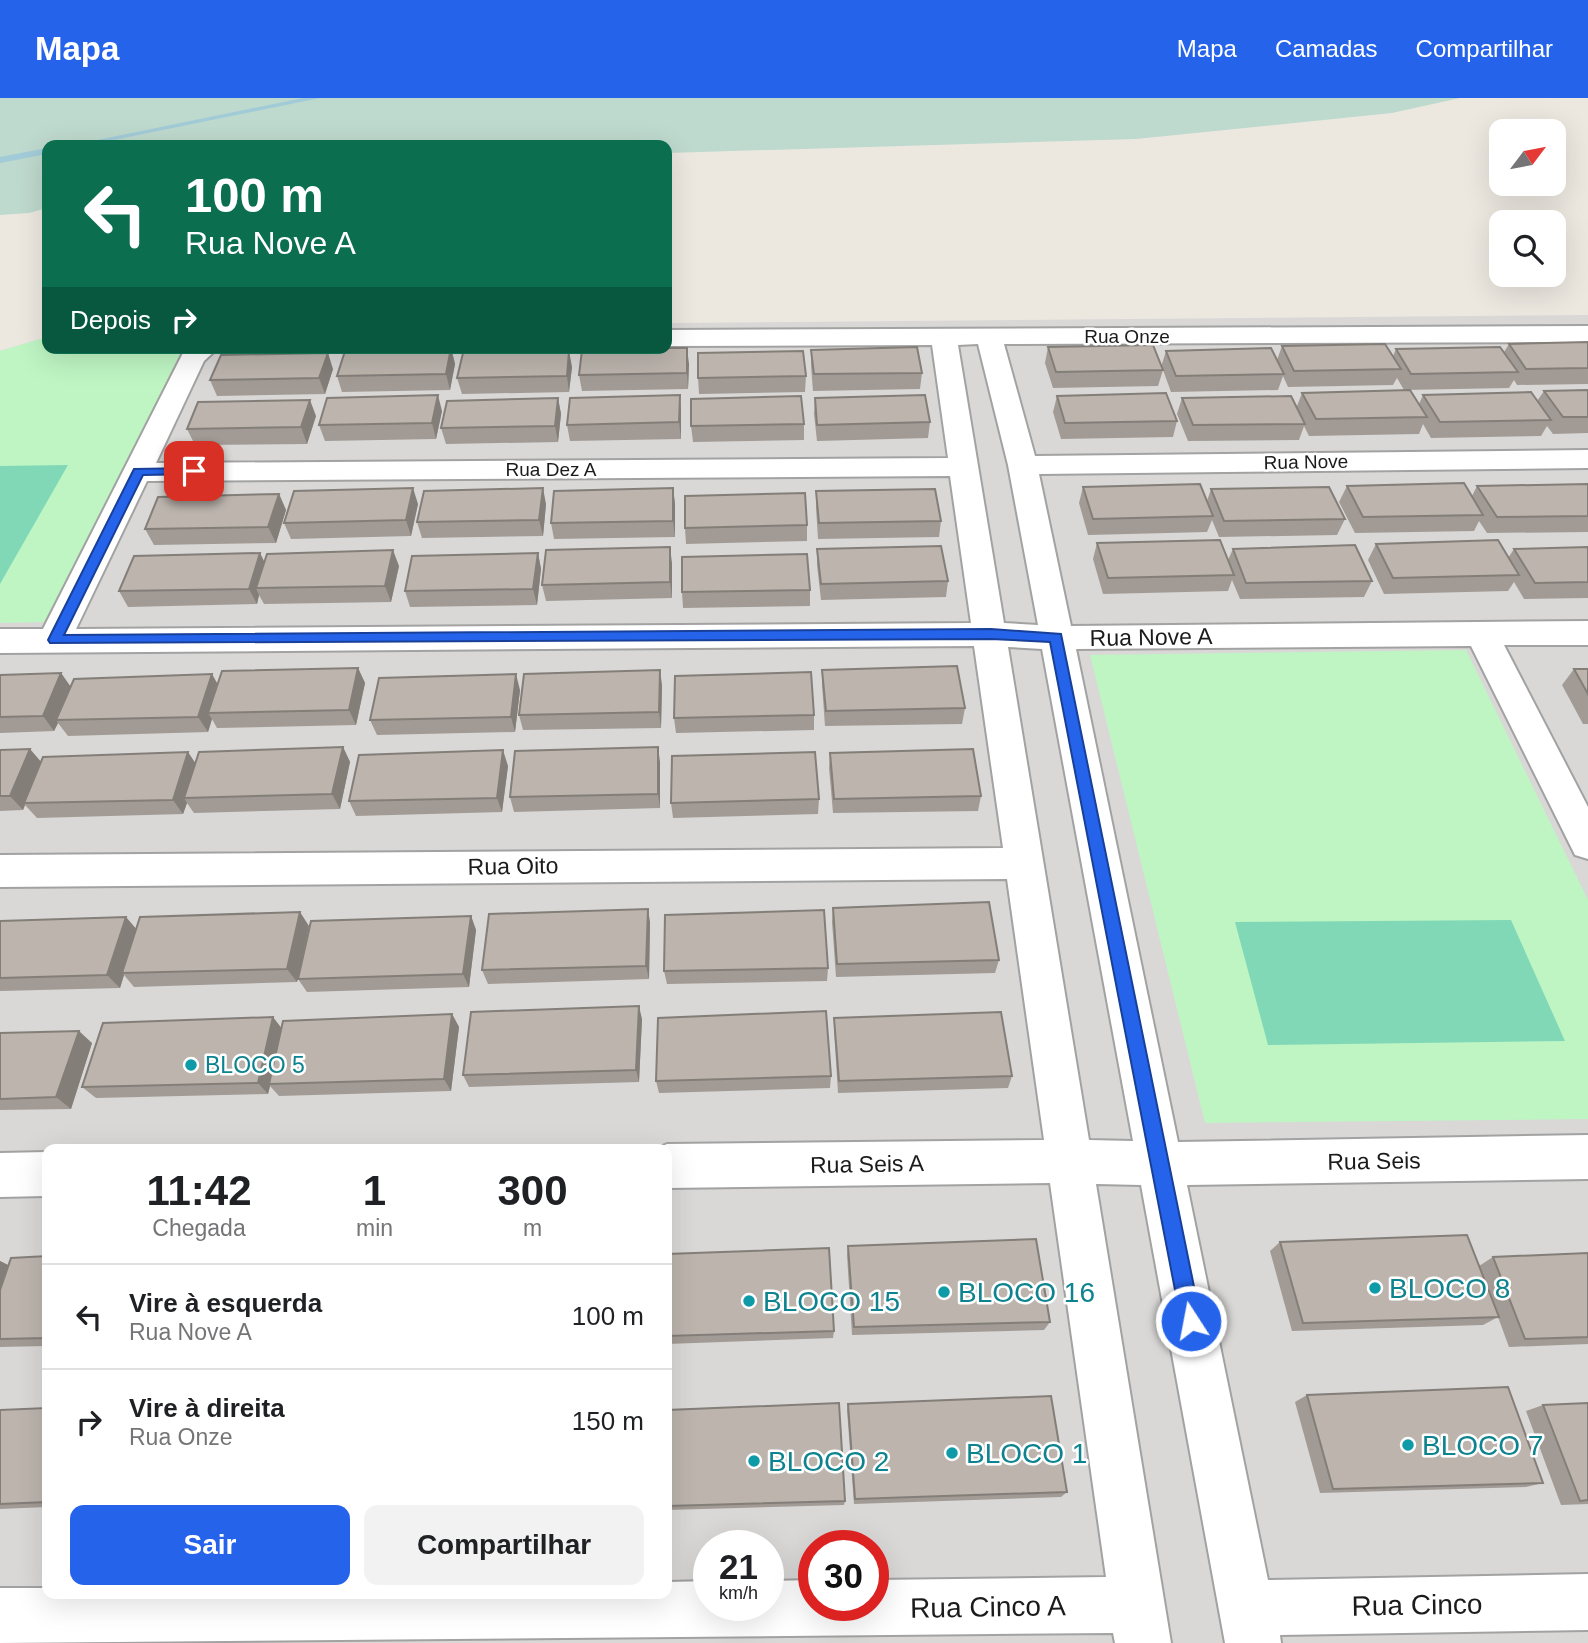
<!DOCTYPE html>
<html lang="pt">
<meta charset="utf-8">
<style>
body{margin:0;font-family:Helvetica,sans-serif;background:#f2f2f2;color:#202124;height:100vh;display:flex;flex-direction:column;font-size:26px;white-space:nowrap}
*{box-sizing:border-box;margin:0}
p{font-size:23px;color:#757577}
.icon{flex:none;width:38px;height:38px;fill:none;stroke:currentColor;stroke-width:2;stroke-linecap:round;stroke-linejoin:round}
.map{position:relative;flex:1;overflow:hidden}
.drawer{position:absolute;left:42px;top:1046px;width:630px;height:455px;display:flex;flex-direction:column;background:#fff;border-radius:14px;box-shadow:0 7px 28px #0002}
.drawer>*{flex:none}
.banner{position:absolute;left:42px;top:42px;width:630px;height:214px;border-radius:14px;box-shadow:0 7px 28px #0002;background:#0b6e4f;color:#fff;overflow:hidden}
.needle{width:46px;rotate:58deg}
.buttons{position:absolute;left:1489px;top:21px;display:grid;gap:14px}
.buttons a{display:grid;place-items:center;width:77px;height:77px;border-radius:14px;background:#fff;box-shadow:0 7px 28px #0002;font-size:35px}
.speed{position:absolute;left:693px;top:1432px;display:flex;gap:14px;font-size:35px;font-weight:700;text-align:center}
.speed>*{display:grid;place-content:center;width:91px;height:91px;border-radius:50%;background:#fff;box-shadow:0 7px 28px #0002;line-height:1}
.speed small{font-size:18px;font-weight:400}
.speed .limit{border:10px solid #d22;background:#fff;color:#111}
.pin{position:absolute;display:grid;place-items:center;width:60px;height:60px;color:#fff;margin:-30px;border-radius:14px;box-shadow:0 4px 10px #0006}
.me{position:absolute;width:77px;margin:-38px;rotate:349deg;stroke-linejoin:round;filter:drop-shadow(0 0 5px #0008)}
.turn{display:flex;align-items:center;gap:24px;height:147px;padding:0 28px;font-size:32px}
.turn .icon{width:91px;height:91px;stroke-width:2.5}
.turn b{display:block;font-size:49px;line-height:60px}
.then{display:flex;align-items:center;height:66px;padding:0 28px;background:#0003;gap:14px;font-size:26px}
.eta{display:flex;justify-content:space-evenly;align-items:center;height:119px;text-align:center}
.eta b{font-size:42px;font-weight:800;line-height:49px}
.action{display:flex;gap:14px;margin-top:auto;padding:14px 28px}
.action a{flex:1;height:80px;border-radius:14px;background:#2563eb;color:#fff;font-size:28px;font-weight:800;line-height:80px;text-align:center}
.action a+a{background:#f2f2f2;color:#202124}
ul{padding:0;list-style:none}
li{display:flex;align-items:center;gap:21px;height:105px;padding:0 28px;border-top:2px solid #e0e0e0}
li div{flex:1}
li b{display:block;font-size:26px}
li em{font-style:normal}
header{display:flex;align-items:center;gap:42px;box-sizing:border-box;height:98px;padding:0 35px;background:#2563eb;color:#fff}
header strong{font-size:33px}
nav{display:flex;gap:38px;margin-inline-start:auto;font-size:24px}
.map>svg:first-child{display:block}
</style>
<header>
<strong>Mapa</strong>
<nav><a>Mapa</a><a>Camadas</a><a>Compartilhar</a></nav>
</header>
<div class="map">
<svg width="1588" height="1545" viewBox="0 0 1588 1545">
<rect width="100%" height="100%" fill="#ece8e0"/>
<!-- residential -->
<path fill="#d9d8d7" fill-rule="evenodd" d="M1588 217V1545H0V253L47 239V250H667V225ZM47 1052H667V1496H47ZM709 1447H768V1507H709ZM814 1447H873V1507H814Z"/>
<!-- wetland -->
<path fill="#bed9cd" d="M0 0H1460L1392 15 1136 41 667 55V47H47V110L29 115 0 117Z"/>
<!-- park -->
<path fill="#bef5c3" d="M47 239V250H190L46 524 0 525V253Z
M1466 552 1588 802V1021L1205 1025 1090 557Z"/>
<!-- pitch -->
<path fill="#81d8b7" d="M68 367 0 486V368Z
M1511 822 1565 943 1268 947 1235 824Z"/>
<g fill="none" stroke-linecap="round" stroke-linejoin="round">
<!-- stream -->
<path fill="#a2cbd8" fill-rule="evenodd" d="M303 0H320L89 47H73Z
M47 50V56L0 65V59Z"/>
<!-- street casing -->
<g stroke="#a2a2a2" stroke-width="4">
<path id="street" d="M1588 228V244L1004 246 1035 358 1588 352V370L1039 376 1071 528 1588 523V547H1504L1588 709V761L1575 757 1471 548 1076 551 1178 1044 1588 1037V1081L1187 1087 1268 1482 1588 1476V1532L1280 1537 1281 1545H1225L1141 1087 1096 1086 1171 1545H1115L1113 1535 0 1545V1490H47V1496H667V1484L709 1483V1507H768V1483L814 1482V1507H873V1482L1106 1479 1050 1085 667 1090V1052H653L667 1046 1044 1042 1007 781 0 789V757L1003 750 974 548 0 555V531H43L184 253 188 250H218L204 263 156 365 948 360 932 247 667 248V232ZM978 246 1008 367 1038 527 1004 525 958 247ZM950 378 971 525 76 531 147 383ZM1008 549 1042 551 1133 1043 1089 1042Z
M47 1054V1098L0 1099V1055Z"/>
</g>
<!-- street -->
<use href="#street" fill="#fff" fill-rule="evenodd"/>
</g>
<!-- wall -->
<path fill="#a29b95" d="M1588 244V286L1517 287 1514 282 1509 290 1404 292 1397 280 1393 287 1288 289 1283 278 1278 292 1171 294 1163 272 1158 288 1053 290 1045 265 1048 249 1161 269 1166 253 1277 262 1282 248 1393 258 1396 251 1504 254 1509 246Z
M451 250 455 266 450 292 342 294 337 278Z
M811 252 922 275 920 291 813 293 811 268Z
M689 266 688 291 582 293 579 277Z
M572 269 569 294 462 296 457 280Z
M333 271 325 296 217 298 210 282Z
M806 278 805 294 699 296 698 280Z
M1588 292V335L1553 336 1547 328 1541 338 1431 340 1423 326 1419 336 1309 338 1304 328 1299 342 1188 343 1177 316 1182 300 1297 308 1302 295 1419 306 1423 297 1537 303 1544 293Z
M680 297 681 313V341L570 343 567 327Z
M1057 298 1177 323 1173 339 1061 341 1053 314Z
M558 300 561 316 558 344 446 346 441 330Z
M815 300 930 324 928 340 817 343 814 316Z
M442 313 436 341 325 343 319 327Z
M316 318 307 346 195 347 187 331Z
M804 326V342L693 344 691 328Z
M1588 386V434L1487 435 1479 423 1474 433 1355 435 1339 404 1347 388 1472 398 1477 388Z
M1083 389 1207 403 1211 391 1345 421 1337 437 1219 439 1212 422 1207 434 1088 437 1079 405Z
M673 390 675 406V439L554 441 551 425Z
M816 393 941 423 939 439 818 441 816 410Z
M279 396 286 412 276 445 154 447 145 431Z
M418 406 411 438 291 441 284 425Z
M546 406 543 438 422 440 417 424Z
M807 427V443L686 446 685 430Z
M1097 445 1228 462 1233 451 1372 483 1364 499 1240 501 1232 482 1228 493 1103 496 1093 461Z
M1376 446 1508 460 1514 451 1588 449V500L1524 501 1514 484 1508 493 1384 496 1368 462Z
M817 451 948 483 946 499 821 502 817 467Z
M538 455 541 471 537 507 410 509 405 493Z
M264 464 399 468 391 504 264 506 259 497 257 506 128 509 119 493Z
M672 465V500L546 503 542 487Z
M810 492V508L683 510 682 494Z
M358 570 365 585 356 627 217 630 212 621 208 634 68 638 58 625 54 633 0 635V577L61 575 71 589 218 586Z
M1574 571H1588V626H1583L1562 587Z
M822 572 965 610 962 626 825 628 822 587Z
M662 587 661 630 523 632 519 617Z
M520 592 515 634 377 637 370 622Z
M814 617V632L676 635 674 620Z
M343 649 350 664 340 711 194 715 187 705 183 716 37 720 25 707 23 712 0 713V652L41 664 195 665Z
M830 655 981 698 978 713 833 715 829 670Z
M660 664V710L514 714 510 699Z
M508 668 502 714 356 718 349 703Z
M819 701 818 716 673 720 671 705Z
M833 810 999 862 995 875 836 879 832 824Z
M471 818 476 832 469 889 307 894 298 881Z
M0 823 136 831 309 828 297 884 134 889 124 877 120 890 0 893Z
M650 824 649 881 488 886 482 872Z
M828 870 827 883 667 886 664 873Z
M452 916 459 929 451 993 279 998 270 988 268 996 96 1000 82 989 281 930Z
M834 920 1012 978 1008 990 838 995 834 932Z
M642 921 639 984 469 989 463 977Z
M0 935 92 945 71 1011 0 1012Z
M831 978 830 990 659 995 656 983Z
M1280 1144 1479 1168 1493 1159 1588 1155V1246L1509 1249 1498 1219 1483 1227 1292 1233 1270 1153Z
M848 1148 1050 1224 1044 1232 852 1237 847 1157Z
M667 1156 834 1233 833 1240 667 1246Z
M47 1158V1248L0 1249V1163L8 1167Z
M1307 1297 1543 1385 1526 1389 1320 1395 1295 1304Z
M1588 1305V1406L1561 1407 1526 1313 1543 1307Z
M848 1306 1067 1394 1061 1399 854 1406 847 1312Z
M47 1310V1409L0 1411V1312Z
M667 1312 845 1403 844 1407 667 1412Z"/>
<!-- shaded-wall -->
<path fill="#847e79" d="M451 250 455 266 450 292 446 276Z
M687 250 689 266 688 291 687 275Z
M569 253 572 269 569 294 567 278Z
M328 255 333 271 325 296 319 280Z
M438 297 442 313 436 341 432 325Z
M680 297 681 313V341L679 324Z
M558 300 561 316 558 344 555 328Z
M310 302 316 318 307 346 301 329Z
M413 390 418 406 411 438 406 422Z
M543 390 546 406 543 438 539 422Z
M673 390 675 406V439L673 423Z
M279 396 286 412 276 445 268 429Z
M670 449 672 465V500L670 484Z
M393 452 399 468 391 504 385 488Z
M260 455 268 471 256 490 259 497 257 506 249 491Z
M538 455 541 471 537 507 533 491Z
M358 570 365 585 356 627 349 612Z
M660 572 662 587 661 630 659 614Z
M61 575 72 591 56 622 58 625 54 633 43 618Z
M212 576 221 592 208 615 212 621 208 634 198 619Z
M516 576 520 592 515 634 511 619Z
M343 649 350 664 340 711 332 696Z
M658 649 660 664V710L658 696Z
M30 651 43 666 24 705 25 707 23 712 10 698Z
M503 652 508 668 502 714 497 700Z
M188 654 198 669 184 700 187 705 183 716 173 702Z
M648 811 650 824 649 881 646 868Z
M300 814 309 828 297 884 287 871Z
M471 818 476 832 469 889 463 876Z
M126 819 138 833 122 875 124 877 120 890 107 877Z
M639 908 642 921 639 984 636 972Z
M452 916 459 929 451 993 444 981Z
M273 919 283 932 269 986 270 988 268 996 258 985Z
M79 933 92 945 71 1011 56 999Z
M0 1163 12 1169 0 1206Z"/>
<!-- building -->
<path fill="#bcb4ad" stroke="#847e79" stroke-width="2" d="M1588 244V270L1526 271 1509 246Z
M1385 246 1401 271 1294 273 1282 248Z
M1153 247 1163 272 1056 274 1048 249Z
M917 249 922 275 814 276 811 252Z
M1500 249 1518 274 1411 276 1396 251Z
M451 250 446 276 337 278 345 253Z
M667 250H687V275L579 277 582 252Z
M1271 250 1284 276 1176 278 1166 253Z
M569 253 567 278 457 280 463 255Z
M803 253 806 278 698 280V255Z
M328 255 319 280 210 282 221 257Z
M1410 292 1427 319 1316 321 1302 295Z
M1588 292V319H1563L1544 293Z
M1531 294 1551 322 1440 324 1423 297Z
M1166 295 1177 323 1065 325 1057 298Z
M438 297 432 325 319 327 327 300Z
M680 297 679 324 567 327 570 300Z
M925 297 930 324 817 327 815 300Z
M801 298 804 326 691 328V301Z
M1291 298 1305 326 1193 327 1182 300Z
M558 300 555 328 441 330 447 303Z
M310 302 301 329 187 331 198 304Z
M1464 385 1483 417 1363 419 1347 388Z
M1200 386 1213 418 1093 421 1083 389Z
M1588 386V418L1497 419 1477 388Z
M1329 389 1345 421 1224 423 1211 391Z
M413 390 406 422 284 425 294 393Z
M543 390 539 422 417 424 424 393Z
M673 390V423L551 425 554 393Z
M935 391 941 423 819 425 816 393Z
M805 395 807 427 685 430V398Z
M279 396 268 429 145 431 158 399Z
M1220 442 1234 477 1108 480 1097 445Z
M1498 442 1519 477 1393 480 1376 446Z
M1355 447 1372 483 1246 485 1233 451Z
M941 448 948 483 821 486 817 451Z
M670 449V484L542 487 546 452Z
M1588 449V484L1535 485 1514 451Z
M393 452 385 488 256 490 267 456Z
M260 455 249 491 119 493 134 458Z
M538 455 533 491 405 493 412 458Z
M807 456 810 492 682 494V459Z
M957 568 965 610 826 613 822 572Z
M358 570 349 612 208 615 222 573Z
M1574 571H1588V596Z
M660 572 659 614 519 617 524 576Z
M811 574 814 617 674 620 675 578Z
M61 575 43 618 0 619V577Z
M212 576 198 619 56 622 74 581Z
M516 576 511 619 370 622 379 580Z
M343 649 332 696 184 700 199 654Z
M658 649V696L510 699 515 653Z
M30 651 10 698H0V652Z
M973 651 981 698 834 701 830 655Z
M503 652 497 700 349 703 359 657Z
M188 654 173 702 24 705 43 659Z
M815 654 819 701 671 705 672 658Z
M989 804 999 862 837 866 833 810Z
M648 811 646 868 482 872 489 816Z
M824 812 828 870 664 873 665 817Z
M300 814 287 871 122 875 140 819Z
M471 818 463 876 298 881 311 823Z
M126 819 107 877 0 880V823Z
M639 908 636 972 463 977 471 914Z
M826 913 831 978 656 983 658 920Z
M1001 914 1012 978 839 983 834 920Z
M452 916 444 981 269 986 283 923Z
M273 919 258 985 82 989 103 925Z
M79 933 56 999 0 1001V935Z
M1467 1137 1499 1219 1303 1225 1280 1144Z
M1036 1141 1050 1224 854 1229 848 1148Z
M829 1150 834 1233 667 1238V1156Z
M1588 1155V1239L1525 1241 1493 1159Z
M47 1158V1240L0 1241V1192L11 1160Z
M1508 1289 1543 1385 1333 1391 1307 1297Z
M1051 1298 1067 1394 855 1401 848 1306Z
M839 1305 845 1403 667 1408V1312Z
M1588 1305V1402L1580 1403 1543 1307Z
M47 1310V1404L0 1406V1312Z"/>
<!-- route -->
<path fill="#2563eb" stroke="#184099" stroke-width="2" d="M194 370 198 371V376L143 377 64 537 991 531 1061 536 1201 1223 1198 1230 1191 1233 1184 1230 1181 1223 1050 544 991 541 50 545 48 542 134 371Z"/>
<!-- markers -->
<g fill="#0f9aa8" stroke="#fff" stroke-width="2.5">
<circle cx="191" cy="967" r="7"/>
<circle cx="1375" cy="1190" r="7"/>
<circle cx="944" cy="1194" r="7"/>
<circle cx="749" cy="1203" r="7"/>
<circle cx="1408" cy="1347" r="7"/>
<circle cx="952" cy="1355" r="7"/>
<circle cx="754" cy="1363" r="7"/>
</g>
<g text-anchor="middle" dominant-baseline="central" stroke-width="5" stroke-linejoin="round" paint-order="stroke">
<!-- far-street labels -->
<g font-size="19" fill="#1b1b1b" stroke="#fff">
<text x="1127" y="238">Rua Onze</text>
<text transform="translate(1306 364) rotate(-1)">Rua Nove</text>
<text x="551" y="371">Rua Dez A</text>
</g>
<!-- street labels -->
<g font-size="23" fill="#1b1b1b" stroke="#fff">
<text transform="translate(1151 539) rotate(-1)">Rua Nove A</text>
<text transform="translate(513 768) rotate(-1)">Rua Oito</text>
<text transform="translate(1374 1063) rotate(-1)">Rua Seis</text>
<text transform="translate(867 1066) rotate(-1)">Rua Seis A</text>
</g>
<!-- culture labels -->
<g font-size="23" fill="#0d838f" stroke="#fff" text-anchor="start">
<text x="205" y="967">BLOCO 5</text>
</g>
<!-- near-culture labels -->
<g font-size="28" fill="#0d838f" stroke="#fff" text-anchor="start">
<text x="1389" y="1190">BLOCO 8</text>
<text x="958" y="1194">BLOCO 16</text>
<text x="763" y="1203">BLOCO 15</text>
<text x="1422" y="1347">BLOCO 7</text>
<text x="966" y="1355">BLOCO 1</text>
<text x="768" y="1363">BLOCO 2</text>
</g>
<!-- near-street labels -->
<g font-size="28" fill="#1b1b1b" stroke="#fff">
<text transform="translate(1417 1507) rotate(-1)">Rua Cinco</text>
<text transform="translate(988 1509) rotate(-1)">Rua Cinco A</text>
</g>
</g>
</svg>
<div class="buttons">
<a><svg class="needle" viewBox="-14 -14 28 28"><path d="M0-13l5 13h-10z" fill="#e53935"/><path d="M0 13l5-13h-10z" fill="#757577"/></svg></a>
<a><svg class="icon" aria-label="search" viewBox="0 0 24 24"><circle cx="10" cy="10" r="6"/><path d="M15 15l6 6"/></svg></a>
</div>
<div class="speed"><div>21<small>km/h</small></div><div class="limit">30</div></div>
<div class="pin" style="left:194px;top:373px;background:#d93025"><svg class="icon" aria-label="arrive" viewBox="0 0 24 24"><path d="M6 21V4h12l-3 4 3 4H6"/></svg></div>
<svg class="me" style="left:1191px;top:1223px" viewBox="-20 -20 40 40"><circle r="17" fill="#2563eb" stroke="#fff" stroke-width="3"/><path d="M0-11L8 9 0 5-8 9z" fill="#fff"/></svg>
<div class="banner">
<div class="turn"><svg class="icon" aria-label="left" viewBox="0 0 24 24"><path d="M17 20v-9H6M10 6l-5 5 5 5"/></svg><div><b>100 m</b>Rua Nove A</div></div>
<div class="then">Depois<svg class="icon" aria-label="right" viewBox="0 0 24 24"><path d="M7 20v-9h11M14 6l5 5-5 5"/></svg></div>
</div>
<section class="drawer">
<div class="eta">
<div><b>11:42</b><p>Chegada</p></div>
<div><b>1</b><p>min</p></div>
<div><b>300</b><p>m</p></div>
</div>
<ul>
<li><svg class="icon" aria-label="left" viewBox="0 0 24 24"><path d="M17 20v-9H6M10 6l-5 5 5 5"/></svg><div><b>Vire à esquerda</b><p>Rua Nove A</p></div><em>100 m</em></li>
<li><svg class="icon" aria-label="right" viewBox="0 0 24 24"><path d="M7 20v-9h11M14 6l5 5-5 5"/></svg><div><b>Vire à direita</b><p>Rua Onze</p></div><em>150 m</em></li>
</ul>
<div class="action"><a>Sair</a><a>Compartilhar</a></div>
</section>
</div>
